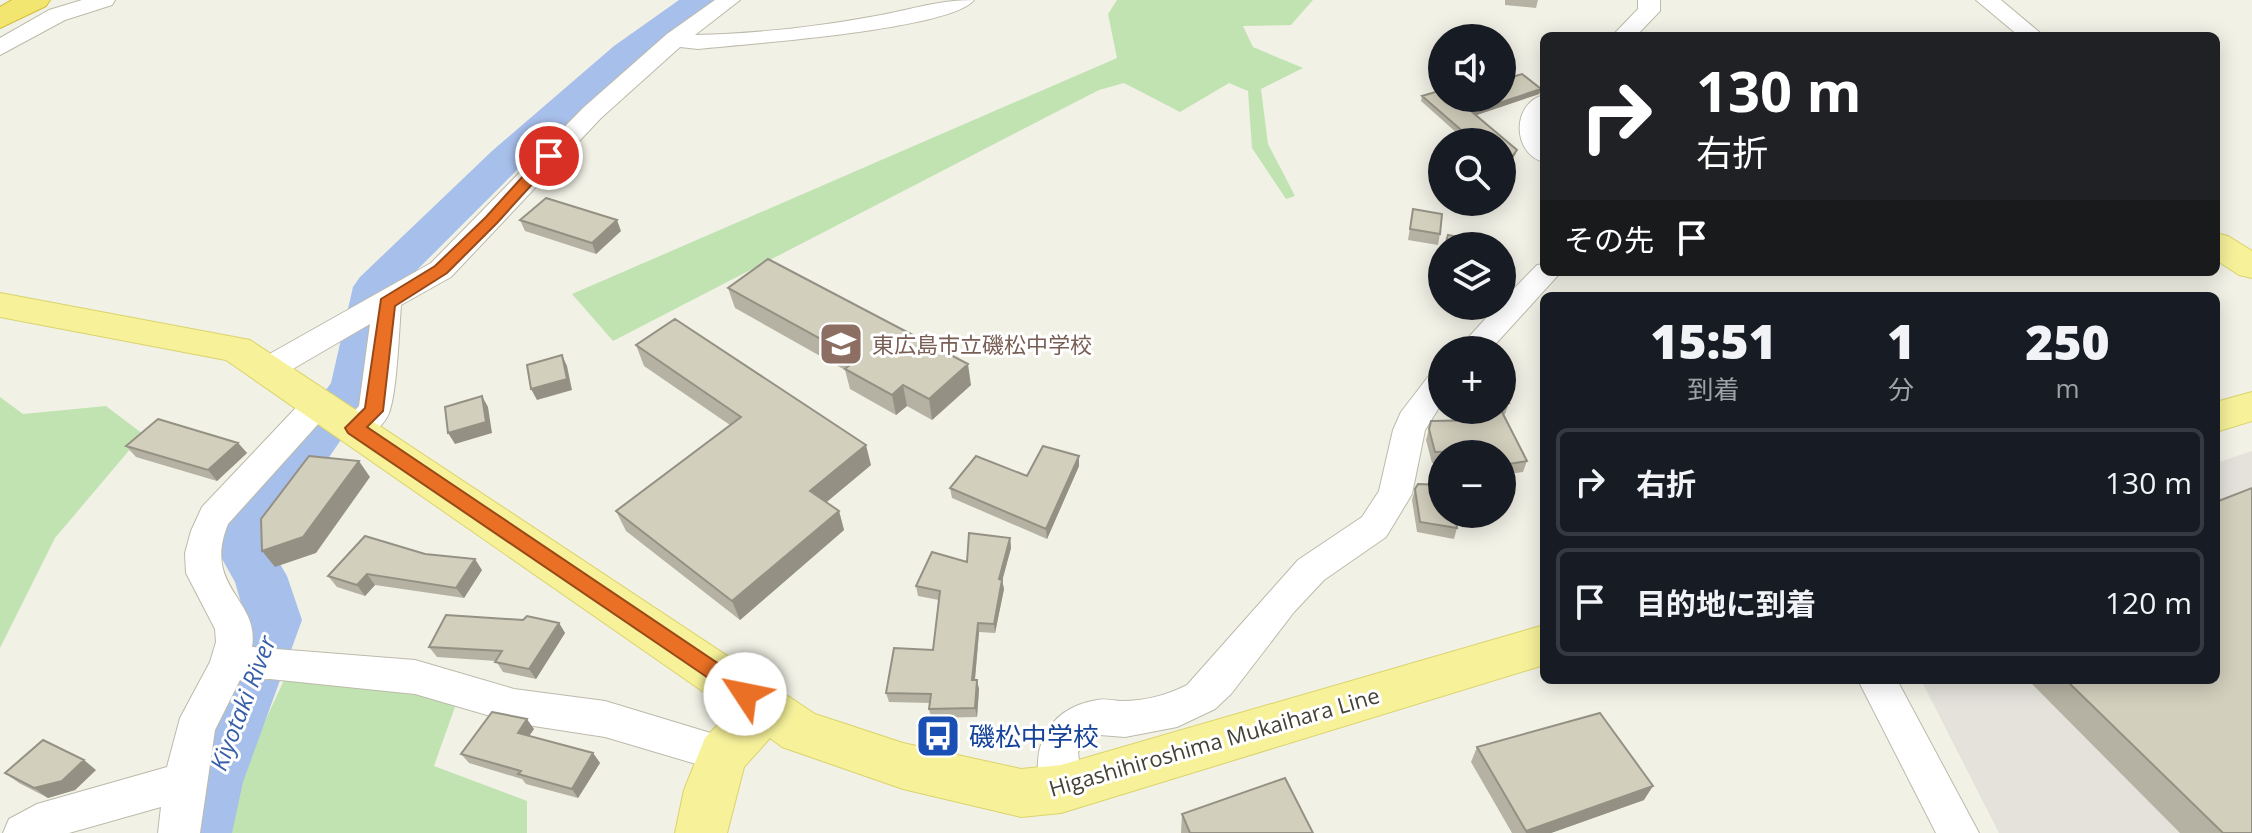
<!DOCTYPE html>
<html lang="ja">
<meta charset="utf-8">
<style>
body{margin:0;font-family:"Open Sans","Noto Sans JP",sans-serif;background:#20242c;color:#f1f3f6;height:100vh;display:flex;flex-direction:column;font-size:30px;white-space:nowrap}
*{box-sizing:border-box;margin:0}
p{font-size:26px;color:#9ea1a6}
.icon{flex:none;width:44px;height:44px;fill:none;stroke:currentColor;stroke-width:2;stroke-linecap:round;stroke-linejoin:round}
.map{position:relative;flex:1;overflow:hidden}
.panel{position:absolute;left:1540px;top:292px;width:680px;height:392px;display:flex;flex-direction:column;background:#171b24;border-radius:12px;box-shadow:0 4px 20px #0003}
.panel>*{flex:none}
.guide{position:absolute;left:1540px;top:32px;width:680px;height:244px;border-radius:12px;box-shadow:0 4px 20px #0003;background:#202124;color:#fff;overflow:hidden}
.fabs{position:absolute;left:1428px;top:24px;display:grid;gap:16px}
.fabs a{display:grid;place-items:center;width:88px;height:88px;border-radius:50%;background:#171b24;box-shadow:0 4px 20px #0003;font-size:40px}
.pin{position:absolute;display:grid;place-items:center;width:68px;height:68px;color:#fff;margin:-34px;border:4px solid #fff;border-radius:50%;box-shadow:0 2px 8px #0007}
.me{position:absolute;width:88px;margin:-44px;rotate:304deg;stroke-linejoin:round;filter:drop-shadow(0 0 6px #0008)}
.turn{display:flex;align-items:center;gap:28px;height:168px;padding:0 24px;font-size:36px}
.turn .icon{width:104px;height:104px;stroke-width:2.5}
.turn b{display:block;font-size:56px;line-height:68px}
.then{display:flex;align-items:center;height:76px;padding:0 24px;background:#0003;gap:16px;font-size:30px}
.eta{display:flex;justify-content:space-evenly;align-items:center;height:136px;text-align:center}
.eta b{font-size:48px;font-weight:800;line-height:56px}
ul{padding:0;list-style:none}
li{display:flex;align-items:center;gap:24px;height:108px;margin:0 16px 12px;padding:0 8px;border:4px solid #363941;border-radius:12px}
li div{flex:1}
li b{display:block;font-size:30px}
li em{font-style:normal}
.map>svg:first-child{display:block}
</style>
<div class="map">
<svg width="2252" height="833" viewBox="0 0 2252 833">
<rect width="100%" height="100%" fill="#f2f1e6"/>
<!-- industrial -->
<path fill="#e4e2db" d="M2252 451V833H1999L1921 680H2216V463Z"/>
<!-- green -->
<path fill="#c1e3b2" d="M1117 0H1313L1291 25 1243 26 1253 47 1303 68 1261 89 1268 144 1295 196 1286 199 1252 148 1248 91 1229 83 1180 112 1124 83 1099 90 613 341 572 294 1117 58 1108 14Z
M0 397 23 414 106 406 143 434 55 538 0 648Z
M291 665 461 690 434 766 527 801V833H213Z"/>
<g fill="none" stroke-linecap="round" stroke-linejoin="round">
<!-- river -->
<path fill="#a7bfeb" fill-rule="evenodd" d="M679 0H716L712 7 638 60 520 167 396 291 377 387 321 469 291 499 274 522 269 545 287 576 302 620 243 782 232 833H168L181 782 246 620 235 582 216 548 223 516 231 502 255 471 287 443 331 383 353 287 360 277 492 151 614 46Z"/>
<!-- minor casing -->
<g stroke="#bcbaaa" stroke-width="2">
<path id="minor" d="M82 0H115L112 5 65 20 0 55V38L49 10Z
M715 0H740L695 35C751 34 815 27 870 17 907 11 936 0 974 0 951 30 744 44 698 49L680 47 601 118 451 277 401 305C399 331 397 392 389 413 382 431 360 442 343 436L338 428 359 406 370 324 279 377 268 380 257 377 253 369 257 361 431 263 583 108 667 34Z
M1638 0H1660V11L1636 36H1612L1638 9Z
M1976 0H2001L2044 36H2019Z
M1544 95V162C1512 154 1511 103 1544 95Z
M1544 264V272H1561L1490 350H1457L1497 306H1502V301L1537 265Z
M1442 370V403L1425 430 1412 494 1386 537 1324 580 1294 612 1231 694 1215 709 1177 727 1125 737 1100 735 1087 741 1078 752 1082 789 1076 803 1061 808 1046 803C1026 756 1043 709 1097 700 1105 698 1114 701 1122 701 1144 701 1168 695 1187 685L1298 560 1362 517 1379 491 1393 430 1401 412 1431 373Z
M318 393 329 396 334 404 329 412 228 524C202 589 260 598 252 647L415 660 514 689 605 701 737 741 743 754 737 767 723 772 605 737 514 723 415 694 270 679 240 680 215 730 200 833H158L161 807 69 833H3L9 819 37 804 167 767 180 718 210 662 216 642 215 629 186 573 185 553 191 531 202 507 307 396Z
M1858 680H1897L1979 833H1936Z"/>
</g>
<!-- major casing -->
<g stroke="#dad36c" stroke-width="2">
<path id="major" d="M2216 233 2228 236 2252 251V278L2239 275 2216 260Z
M0 293 250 340 815 714 903 743 1021 769 1061 765 1544 625V665L1061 813 1021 817 903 789 782 747 770 738 744 767 727 833H675L684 790 705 738 731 711 226 360 0 317Z
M2252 392V421L2216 432V402Z"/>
</g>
<!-- highway casing -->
<g stroke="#d1be41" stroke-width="2">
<path id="highway" d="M12 0H50L46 6 0 28V7Z"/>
</g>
<!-- minor -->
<use href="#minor" fill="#fff" fill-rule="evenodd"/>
<!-- major -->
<use href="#major" fill="#f7f29a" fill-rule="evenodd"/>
<!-- highway -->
<use href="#highway" fill="#f3e670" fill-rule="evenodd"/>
</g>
<!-- wall -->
<path fill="#b5b2a3" d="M1505 0H1538L1536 8 1505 5Z
M1541 89 1539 94 1476 115 1517 150 1515 155 1504 170 1502 169V142H1467L1421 101 1422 96Z
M1413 209 1440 234 1438 245 1408 240Z
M520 220 621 231 596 254 525 231Z
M728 288 971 385 932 420 907 406 896 415 850 389 845 370 735 308Z
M636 345 871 465 826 502 839 511 844 530 740 620 626 531 616 511 730 425 644 366Z
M1502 390 1509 403 1505 414H1503L1527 461 1523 472 1502 475V454H1442V463H1432L1426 440 1431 421 1474 420 1469 410H1502Z
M238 443 247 453 217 481 136 457 126 446Z
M1079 456V466L1047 539 952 498 950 488 1027 476Z
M1415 489 1457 528 1454 539 1417 532 1412 500Z
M1010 538 1011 548 1002 580 1004 589 995 633 979 632 975 680 979 689 977 717 931 718 929 709 930 703 889 702 886 693 933 650 939 600 918 596 916 586 967 562Z
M482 570 464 598 375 585 365 596 337 587 328 576Z
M559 623 565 633 536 679 503 672 496 661 437 657 429 647Z
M2028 680H2216L2252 833H2180Z
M534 729 529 736 593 753 600 763 578 798 526 784 522 779 469 763 461 754Z
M1477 747 1644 800 1551 833H1512L1471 762Z
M96 770 75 790 48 798 19 783 5 773Z
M1182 814 1313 833H1181Z"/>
<!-- shaded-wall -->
<path fill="#949184" d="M1541 89 1539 94 1471 117 1472 112Z
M1517 150 1515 155 1504 170 1506 164Z
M617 220 621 231 596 254 592 243Z
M562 355 567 366 572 390 537 400 531 389Z
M968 364 971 385 932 420 929 399Z
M903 385 907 406 896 415 892 395Z
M482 396 488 407 492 433 455 444 448 433Z
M238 443 247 453 217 481 208 470Z
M866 445 871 465 816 511 810 491Z
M1079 456V466L1047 539 1046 529Z
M359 461 370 477 316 553 275 567 262 551Z
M839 511 844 530 740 620 732 601Z
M1010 538 1011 548 1000 589 999 579Z
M475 559 482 570 464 598 456 588Z
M367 574 375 585 365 596 357 585Z
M1002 580 1004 589 995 633 994 624Z
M559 623 565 633 536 679 529 669Z
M978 623 979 632 974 689 972 680Z
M977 680 979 689 977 717 975 708Z
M527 719 534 729 525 742 518 733Z
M593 753 600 763 578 798 572 789Z
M84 760 96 770 75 790 48 798 34 788Z
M1653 786 1644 800 1551 833H1526V831Z"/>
<!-- building -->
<path fill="#d3cfbd" stroke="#949184" stroke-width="2" d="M1522 74 1541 89 1472 112 1517 150 1506 164 1502 163V142H1475L1422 96 1442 90V98H1502V80Z
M546 198 617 220 592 243 520 220Z
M1413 209 1442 214 1440 234 1410 229Z
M1448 235 1500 245V246H1445Z
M768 259 968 364 929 399 903 385 892 395 845 369 857 359 728 288Z
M675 319 866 445 810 491 839 511 732 601 616 511 741 417 636 345Z
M562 355 567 379 531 389 527 365Z
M1502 390 1509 403H1502Z
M482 396 486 422 448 433 445 407Z
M1478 410H1501L1527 461 1502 465V454H1488L1486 451 1435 452 1429 429 1431 421 1483 420Z
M158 419 238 443 208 470 126 446Z
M1043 446 1079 456 1046 529 950 488 976 456 1027 476Z
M309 456 359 461 303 537 262 551 261 519Z
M1418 484 1442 485V514H1455L1457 528 1420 522 1415 489Z
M2252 488V833H2223L2066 680H2216V502Z
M969 533 1010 538 999 579 1002 580 994 624 978 623 972 680H977L975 708 929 709 931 694 886 693 894 648 933 650 940 591 916 586 932 552 967 562Z
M365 536 425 554 475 559 456 588 367 574 357 585 328 576Z
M446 615 523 620 527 616 559 623 529 669 495 662 502 651 429 647Z
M492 712 527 719 518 733 593 753 572 789 518 774 521 771 461 754Z
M1600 713 1653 786 1526 831 1477 747Z
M43 740 84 760 62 781 34 788 5 773Z
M1285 778 1313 833H1190L1182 814Z"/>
<!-- route -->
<path fill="#ea7025" stroke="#984918" stroke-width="2" d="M549 151 555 153V159L497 223 447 273 395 306 383 411 367 427 753 687 756 694 753 700 745 703 348 433 345 428 365 408 381 299 435 266 486 217 544 153Z"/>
<!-- icons -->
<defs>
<g id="school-square" transform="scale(2.3)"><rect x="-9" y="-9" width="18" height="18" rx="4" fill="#8d6e63" stroke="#fff"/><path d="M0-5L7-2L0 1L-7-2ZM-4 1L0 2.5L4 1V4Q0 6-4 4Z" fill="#fff"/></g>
<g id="bus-square" transform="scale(2.3)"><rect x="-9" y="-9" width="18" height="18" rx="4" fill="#1a4fb4" stroke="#fff"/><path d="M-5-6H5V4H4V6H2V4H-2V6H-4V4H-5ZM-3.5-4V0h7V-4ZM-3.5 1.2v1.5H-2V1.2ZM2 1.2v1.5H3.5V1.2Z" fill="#fff"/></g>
</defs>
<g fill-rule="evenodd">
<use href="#school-square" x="841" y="344"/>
<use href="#bus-square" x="938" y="736"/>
</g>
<g text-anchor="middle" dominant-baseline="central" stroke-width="6" stroke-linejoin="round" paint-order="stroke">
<!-- education labels -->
<g font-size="22" fill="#785e54" stroke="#fff" text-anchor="start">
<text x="872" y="344">東広島市立磯松中学校</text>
</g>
<!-- street labels -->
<g font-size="22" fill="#444236" stroke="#fff">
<text transform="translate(1214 741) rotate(-16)">Higashihiroshima Mukaihara Line</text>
</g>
<!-- water labels -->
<g font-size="24" font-style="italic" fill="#375ea8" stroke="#fff">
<text transform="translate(242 703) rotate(-69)">Kiyotaki River</text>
</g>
<!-- near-transit labels -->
<g font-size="26" fill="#164399" stroke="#fff" text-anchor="start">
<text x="969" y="736">磯松中学校</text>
</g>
</g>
</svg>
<div class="fabs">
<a><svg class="icon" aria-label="sound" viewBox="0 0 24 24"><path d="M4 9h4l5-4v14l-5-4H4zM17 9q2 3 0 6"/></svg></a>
<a><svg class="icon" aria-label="search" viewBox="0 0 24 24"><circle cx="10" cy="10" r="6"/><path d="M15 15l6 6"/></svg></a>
<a><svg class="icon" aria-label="layers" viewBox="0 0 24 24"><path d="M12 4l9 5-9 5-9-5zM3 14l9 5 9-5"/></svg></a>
<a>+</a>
<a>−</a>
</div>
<div class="pin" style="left:549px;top:156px;background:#d93025"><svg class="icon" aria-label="arrive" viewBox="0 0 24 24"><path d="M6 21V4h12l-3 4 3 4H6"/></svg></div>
<svg class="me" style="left:745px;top:694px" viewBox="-20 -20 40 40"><circle r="19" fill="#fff"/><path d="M0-13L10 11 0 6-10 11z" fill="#ea7025"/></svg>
<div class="guide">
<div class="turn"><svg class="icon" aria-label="right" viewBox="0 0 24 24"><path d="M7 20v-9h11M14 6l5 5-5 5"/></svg><div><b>130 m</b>右折</div></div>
<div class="then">その先<svg class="icon" aria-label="arrive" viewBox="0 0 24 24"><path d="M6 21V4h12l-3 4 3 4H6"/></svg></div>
</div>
<section class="panel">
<div class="eta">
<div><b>15:51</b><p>到着</p></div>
<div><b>1</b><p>分</p></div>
<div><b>250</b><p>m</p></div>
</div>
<ul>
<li><svg class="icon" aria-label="right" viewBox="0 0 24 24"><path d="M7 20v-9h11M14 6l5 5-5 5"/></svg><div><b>右折</b></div><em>130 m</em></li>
<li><svg class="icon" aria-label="arrive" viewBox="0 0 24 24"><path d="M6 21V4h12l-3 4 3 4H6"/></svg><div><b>目的地に到着</b></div><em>120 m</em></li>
</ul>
</section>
</div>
